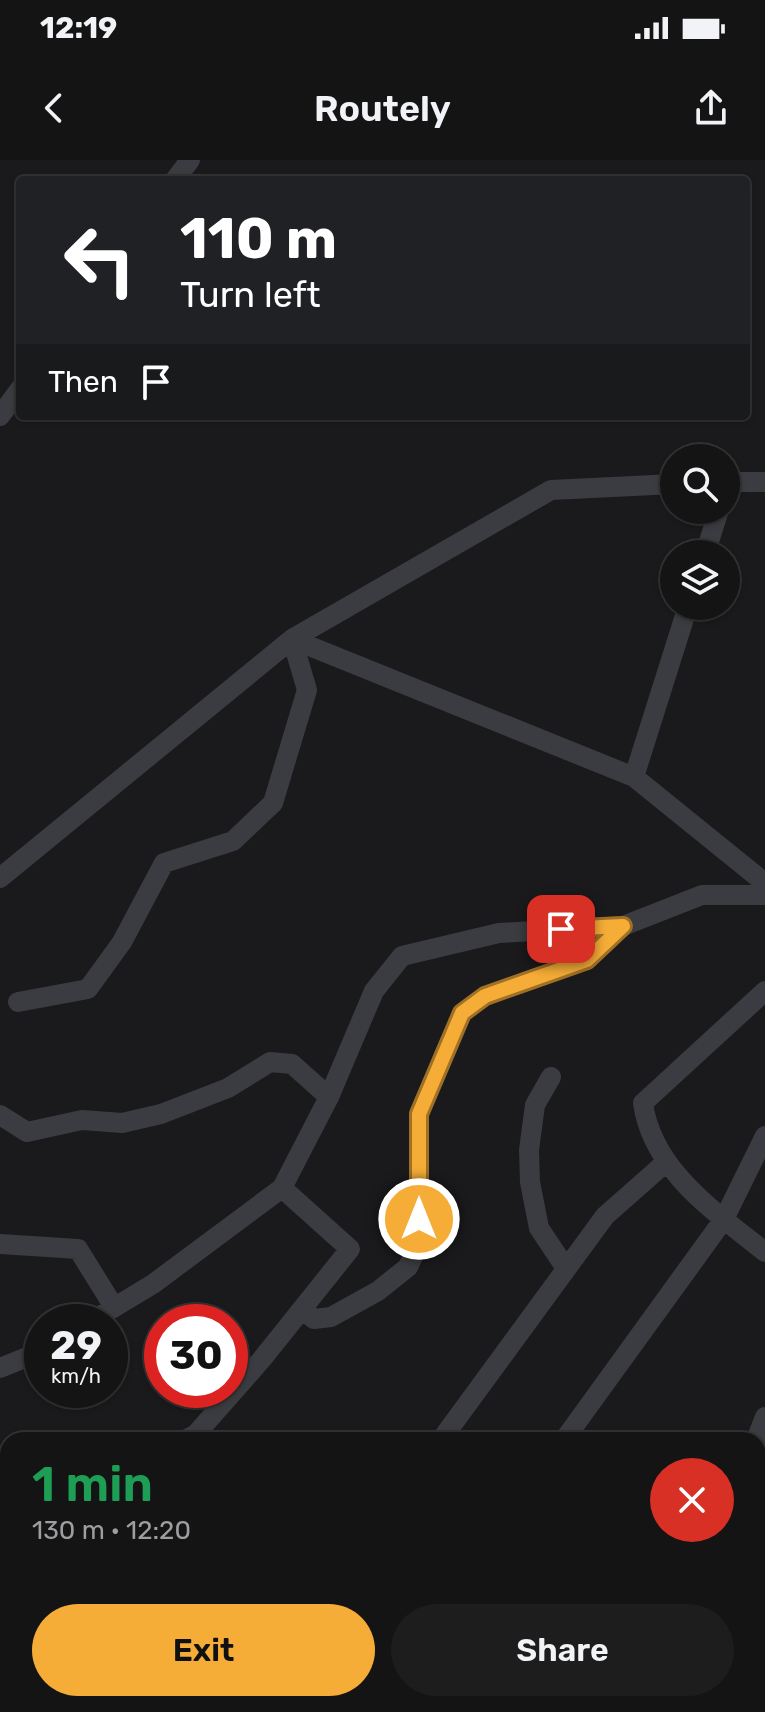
<!DOCTYPE html>
<meta charset="utf-8">
<style>
body{margin:0;font-family:Rubik,sans-serif;background:#1d1d1e;color:#f1f3f6;height:100vh;display:flex;flex-direction:column;font-size:30px;white-space:nowrap}
*{box-sizing:border-box;margin:0}
p{font-size:26px;color:#9d9ea0}
.icon{flex:none;width:44px;height:44px;fill:none;stroke:currentColor;stroke-width:2;stroke-linecap:round;stroke-linejoin:round}
.map{position:relative;flex:1;overflow:hidden}
.side{position:absolute;left:0px;top:1272px;width:766px;height:280px;display:flex;flex-direction:column;background:#141415;border-radius:24px 24px 0 0;box-shadow:0 2px 6px #0004,0 0 0 2px #333334}
.side>*{flex:none}
.top-card{position:absolute;left:16px;top:16px;width:734px;height:244px;border-radius:8px;box-shadow:0 2px 6px #0004,0 0 0 2px #333334;background:#202124;color:#fff;overflow:hidden}
.controls{position:absolute;left:660px;top:284px;display:grid;gap:16px}
.controls a{display:grid;place-items:center;width:80px;height:80px;border-radius:50%;background:#141415;box-shadow:0 2px 6px #0004,0 0 0 2px #333334;font-size:40px}
.speed{position:absolute;left:24px;top:1144px;display:flex;gap:16px;font-size:40px;font-weight:700;text-align:center}
.speed>*{display:grid;place-content:center;width:104px;height:104px;border-radius:50%;background:#141415;box-shadow:0 2px 6px #0004,0 0 0 2px #333334;line-height:1}
.speed small{font-size:20px;font-weight:400}
.speed .limit{border:12px solid #d22;background:#fff;color:#111}
.pin{position:absolute;display:grid;place-items:center;width:68px;height:68px;color:#fff;margin:-34px;border-radius:16px;box-shadow:0 4px 12px #0006}
.me{position:absolute;width:88px;margin:-44px;rotate:0deg;stroke-linejoin:round;filter:drop-shadow(0 0 6px #0008)}
.turn{display:flex;align-items:center;gap:28px;height:168px;padding:0 32px;font-size:36px}
.turn .icon{width:104px;height:104px;stroke-width:2.5}
.turn b{display:block;font-size:56px;line-height:68px}
.then{display:flex;align-items:center;height:76px;padding:0 32px;background:#0003;gap:16px;font-size:30px}
.round{display:grid;place-items:center;flex:none;width:84px;height:84px;border-radius:42px;background:#1d1d1e}
.headline{display:flex;align-items:center;justify-content:space-between;height:136px;padding:0 32px}
h1{font-size:48px;font-weight:600;line-height:60px;color:#1e9e55}
.primary-button{display:flex;gap:16px;margin-top:auto;padding:16px 32px}
.primary-button a{flex:1;height:92px;border-radius:48px;background:#f6ad37;color:#111;font-size:32px;font-weight:600;line-height:92px;text-align:center}
.primary-button a+a{background:#1d1d1e;color:#f1f3f6}
.status{display:flex;justify-content:space-between;align-items:center;height:56px;padding:0 40px;background:#141415;direction:ltr}
.status svg{height:22px;fill:currentColor}
header{display:flex;justify-content:space-between;align-items:center;height:104px;padding:0 32px;background:#141415;font-size:36px;font-weight:600}
.map>svg:first-child{display:block}
</style>
<div class="status"><b>12:19</b><svg viewBox="0 0 49 12"><path d="M0 12V9h3v3zM5 12V6h3v6zM10 12V3h3v9zM15 12V0h3v12zM26 1h20v11H26zM47 4h2v5h-2z"/></svg></div>
<header><svg class="icon" aria-label="back" viewBox="0 0 24 24"><path d="M15 5l-7 7 7 7"/></svg>Routely<svg class="icon" aria-label="share" viewBox="0 0 24 24"><path d="M12 15V3M7 8l5-5 5 5M5 13v7h14v-7"/></svg></header>
<div class="map">
<svg width="765" height="1552" viewBox="0 0 765 1552">
<rect width="100%" height="100%" fill="#1a1a1c"/>
<g fill="none" stroke-linecap="round" stroke-linejoin="round">
<!-- minor -->
<path stroke="#3a3c41" stroke-width="20" d="M175 20 190 0
M0 256 20 229
M726 322H765
M705 394 719 350
M292 479 634 617 765 723
M634 617 688 446
M0 718 292 479 551 330 674 324
M765 831 643 943C652 1010 715 1052 765 1092
M18 842 88 829 122 782 164 703 233 681 273 643 307 530 292 479
M551 917 535 945 529 990 530 1022 539 1068 565 1107
M0 955 27 972 82 960 122 963 161 954 228 928 270 902 292 904 329 937
M0 1084 78 1089 114 1147
M302 1149 314 1159 331 1157 378 1131 408 1107 419 1083V954L462 853 485 836 587 800 623 766
M90 1162 153 1124 282 1028 329 937 374 831 402 796 499 773 623 766 702 735H765
M0 1208 42 1191
M185 1280 196 1274 262 1199 350 1089 282 1028
M441 1280 605 1056 665 1003
M564 1280 724 1059 765 976
M756 1280 765 1257
M758 1360 765 1361
M8 1422V1440
M58 1544 62 1552
M631 1544 634 1552
M259 1552 272 1544
M344 1552 353 1544"/>
</g>
<g fill="none" stroke-linecap="round" stroke-linejoin="round">
<!-- route casing -->
<g stroke="#a07024" stroke-width="20">
<path id="route" d="M419 1059V954L462 853 485 836 587 800 623 766 561 769"/>
</g>
<!-- route -->
<use href="#route" stroke="#f6ad37" stroke-width="14"/>
</g>
</svg>
<div class="controls">
<a><svg class="icon" aria-label="search" viewBox="0 0 24 24"><circle cx="10" cy="10" r="6"/><path d="M15 15l6 6"/></svg></a>
<a><svg class="icon" aria-label="layers" viewBox="0 0 24 24"><path d="M12 4l9 5-9 5-9-5zM3 14l9 5 9-5"/></svg></a>
</div>
<div class="speed"><div>29<small>km/h</small></div><div class="limit">30</div></div>
<div class="pin" style="left:561px;top:769px;background:#d93025"><svg class="icon" aria-label="arrive" viewBox="0 0 24 24"><path d="M6 21V4h12l-3 4 3 4H6"/></svg></div>
<svg class="me" style="left:419px;top:1059px" viewBox="-20 -20 40 40"><circle r="17" fill="#f6ad37" stroke="#fff" stroke-width="3"/><path d="M0-11L8 9 0 5-8 9z" fill="#fff"/></svg>
<div class="top-card">
<div class="turn"><svg class="icon" aria-label="left" viewBox="0 0 24 24"><path d="M17 20v-9H6M10 6l-5 5 5 5"/></svg><div><b>110 m</b>Turn left</div></div>
<div class="then">Then<svg class="icon" aria-label="arrive" viewBox="0 0 24 24"><path d="M6 21V4h12l-3 4 3 4H6"/></svg></div>
</div>
<section class="side">
<div class="headline"><div><h1>1 min</h1><p>130 m · 12:20</p></div><a class="round" style="background:#d93025;color:#fff"><svg class="icon" aria-label="close" viewBox="0 0 24 24"><path d="M6 6l12 12M18 6L6 18"/></svg></a></div>
<div class="primary-button"><a>Exit</a><a>Share</a></div>
</section>
</div>
